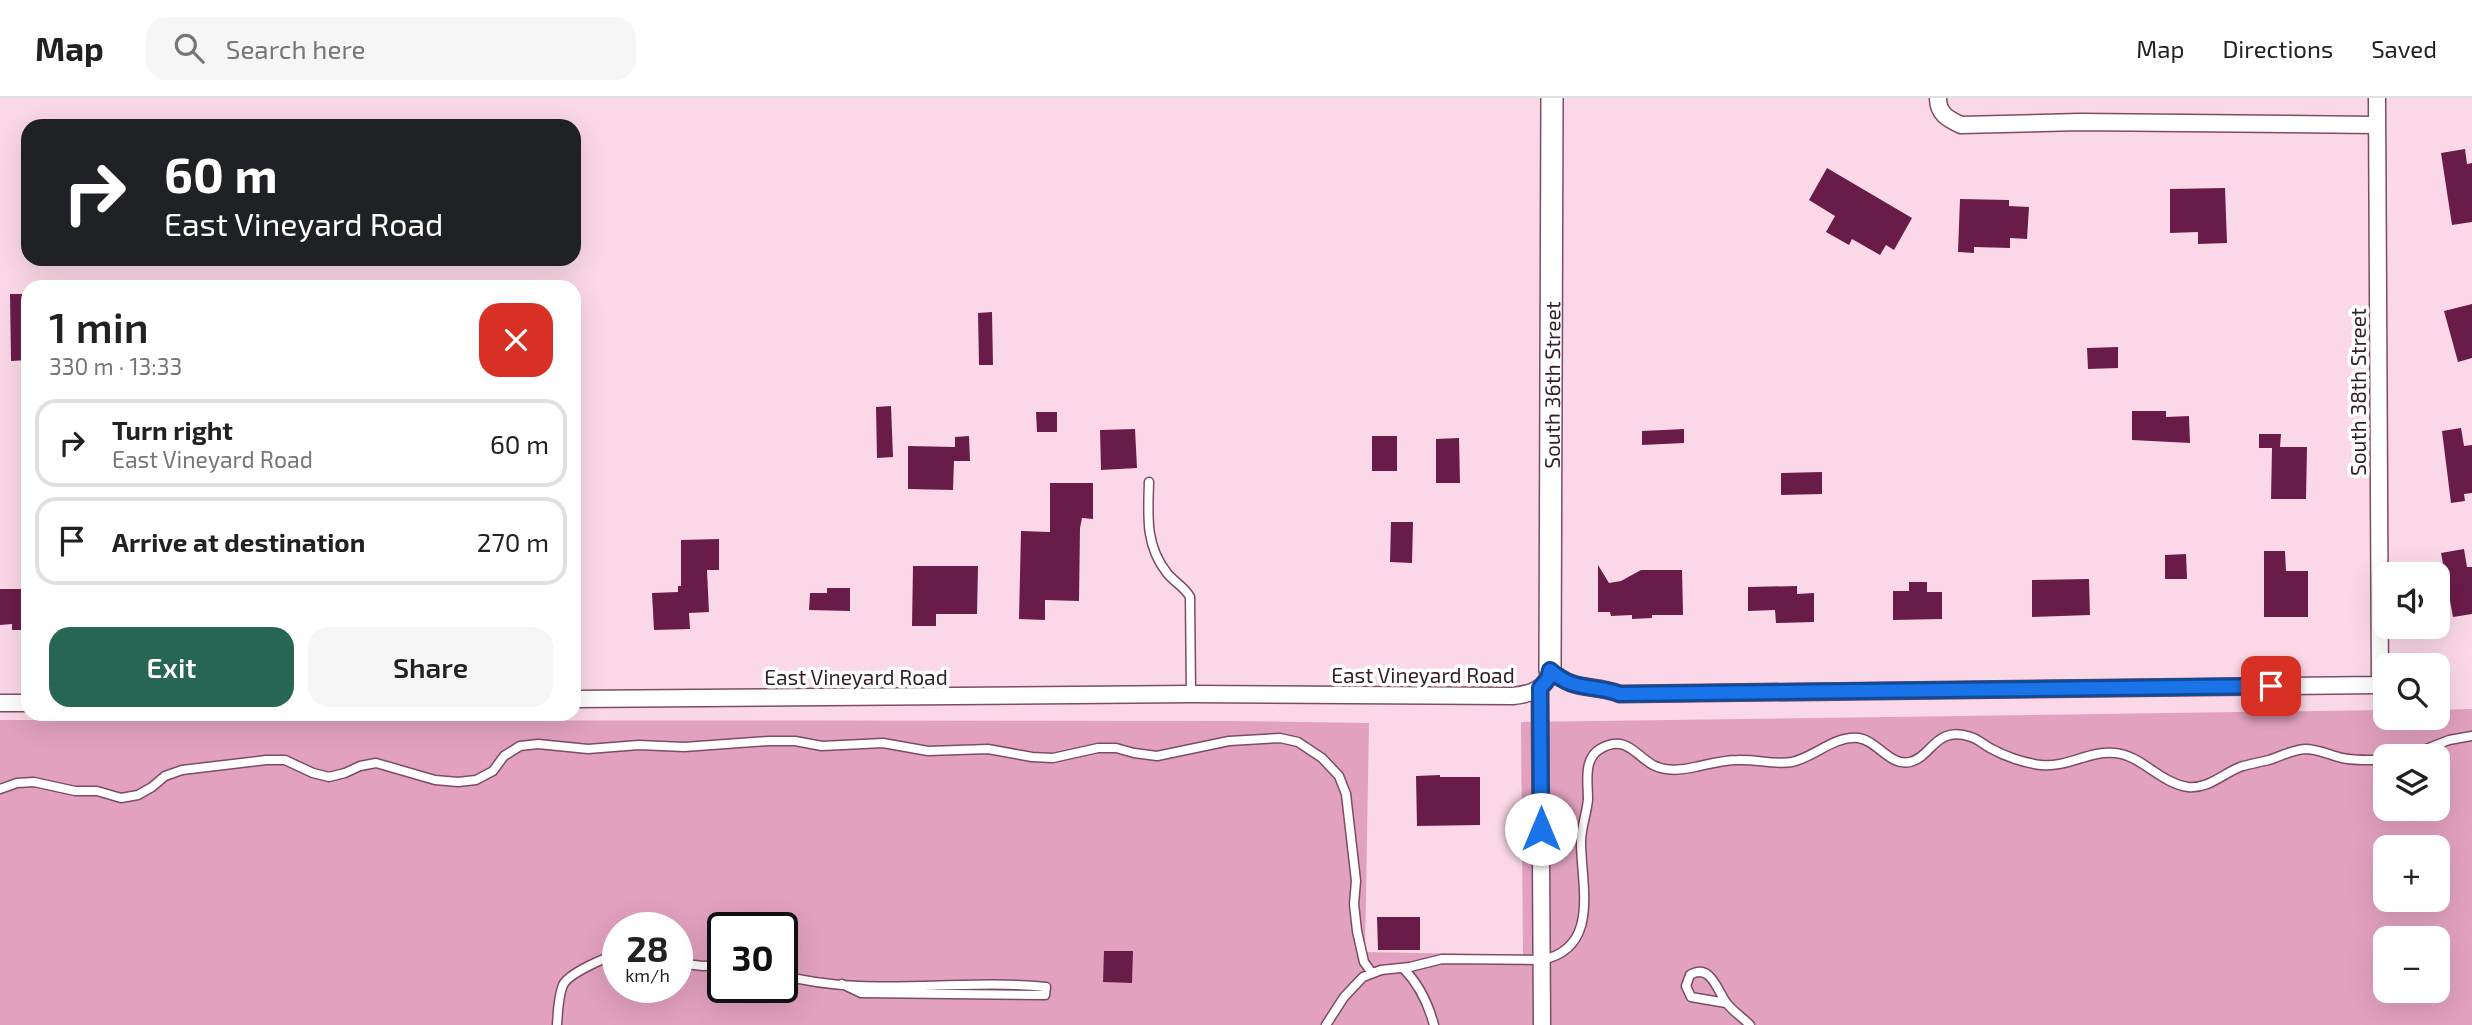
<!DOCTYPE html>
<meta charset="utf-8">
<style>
body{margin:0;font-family:"Exo 2",sans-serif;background:#f6f6f6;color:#222;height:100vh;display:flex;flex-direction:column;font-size:26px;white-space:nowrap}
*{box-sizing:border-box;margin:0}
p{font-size:23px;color:#767676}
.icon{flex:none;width:38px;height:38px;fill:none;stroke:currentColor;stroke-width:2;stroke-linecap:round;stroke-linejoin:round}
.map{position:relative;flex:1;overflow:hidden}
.drawer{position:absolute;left:21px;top:182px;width:560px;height:441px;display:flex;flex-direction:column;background:#fff;border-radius:21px;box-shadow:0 7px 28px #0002}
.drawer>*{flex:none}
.hud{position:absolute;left:21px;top:21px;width:560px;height:147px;border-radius:21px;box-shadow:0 7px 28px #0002;background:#202124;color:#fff;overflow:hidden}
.buttons{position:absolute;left:2373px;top:464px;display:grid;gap:14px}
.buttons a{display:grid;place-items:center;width:77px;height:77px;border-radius:14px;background:#fff;box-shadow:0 7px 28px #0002;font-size:35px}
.speed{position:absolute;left:602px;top:814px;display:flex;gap:14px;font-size:35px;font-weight:700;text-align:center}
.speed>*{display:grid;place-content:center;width:91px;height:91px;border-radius:50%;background:#fff;box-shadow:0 7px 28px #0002;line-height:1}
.speed small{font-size:18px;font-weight:400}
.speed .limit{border:4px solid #111;border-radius:10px;background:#fff;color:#111}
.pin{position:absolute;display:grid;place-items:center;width:60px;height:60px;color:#fff;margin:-30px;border-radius:14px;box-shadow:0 4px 10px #0006}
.me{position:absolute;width:77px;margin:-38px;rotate:0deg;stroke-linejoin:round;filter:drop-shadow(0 0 5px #0008)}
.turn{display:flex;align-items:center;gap:24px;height:147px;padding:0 28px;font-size:32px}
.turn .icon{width:91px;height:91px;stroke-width:2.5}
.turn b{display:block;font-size:49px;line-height:60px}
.round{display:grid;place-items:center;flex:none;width:74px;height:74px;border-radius:21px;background:#f6f6f6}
.summary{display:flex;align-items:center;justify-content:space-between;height:119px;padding:0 28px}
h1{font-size:42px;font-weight:600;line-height:52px}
.cta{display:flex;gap:14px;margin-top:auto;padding:14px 28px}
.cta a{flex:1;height:80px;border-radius:21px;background:#276653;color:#fff;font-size:28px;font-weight:600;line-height:80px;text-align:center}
.cta a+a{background:#f6f6f6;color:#222}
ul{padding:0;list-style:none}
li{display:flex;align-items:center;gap:21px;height:88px;margin:0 14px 10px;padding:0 14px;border:4px solid #e0e0e0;border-radius:21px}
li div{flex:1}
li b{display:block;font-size:26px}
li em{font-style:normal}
header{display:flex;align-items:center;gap:42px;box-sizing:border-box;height:98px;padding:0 35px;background:#fff;border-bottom:2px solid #e0e0e0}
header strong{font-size:33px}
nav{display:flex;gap:38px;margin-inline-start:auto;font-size:24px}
.search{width:490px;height:63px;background:#f6f6f6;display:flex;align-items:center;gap:18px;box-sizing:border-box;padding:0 24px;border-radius:21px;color:#767676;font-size:26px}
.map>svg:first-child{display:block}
</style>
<header>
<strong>Map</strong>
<div class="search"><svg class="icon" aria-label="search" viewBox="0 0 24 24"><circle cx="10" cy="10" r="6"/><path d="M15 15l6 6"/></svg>Search here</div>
<nav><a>Map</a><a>Directions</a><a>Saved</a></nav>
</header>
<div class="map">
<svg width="2472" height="927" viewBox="0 0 2472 927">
<rect width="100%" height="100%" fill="#fbd8e7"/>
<!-- green -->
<path fill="#e2a1bf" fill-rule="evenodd" d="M2472 611V927H0V622L1228 623 1369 625 1365 854 1523 857 1521 624 2385 612V620H2438V612ZM2385 658H2438V710H2385ZM2385 749H2438V802H2385ZM618 830H677V889H618ZM723 830H782V889H723ZM2385 840H2438V892H2385Z"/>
<!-- building -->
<path fill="#6a1c48" d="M2465 51 2467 66 2472 65V124L2452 127 2441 55Z
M1827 70 1912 120 1894 152 1886 147 1880 157 1852 141 1849 147 1826 134 1835 118 1809 102Z
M2225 90 2227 145 2198 146V134L2170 135V91Z
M1960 101 2009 102V108L2029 109 2027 141 2010 140V150L1974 149V155L1958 154Z
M10 196H28V262L11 263Z
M2472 206V260L2458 264 2444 213Z
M992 214 993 267H979L978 215Z
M2118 249V270L2088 271 2087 250Z
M891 308 893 359 877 360 876 309Z
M2132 313H2166V319L2189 318 2190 345 2132 342Z
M1036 314H1057V334H1037Z
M2461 330 2464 348 2472 347V395L2464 396 2465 403 2451 405 2442 333Z
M1135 331 1137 370 1101 372 1100 332Z
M1684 331V345L1642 347V333Z
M2259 336H2281L2280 349H2307L2306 401H2271L2272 350H2259Z
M969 338 970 363H954L953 392 908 391V348L955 349V339Z
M1372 338H1397V373H1372Z
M1459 340 1460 385H1436V341Z
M1822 374V396L1781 397V375Z
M1050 385H1093V421L1082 420 1080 430 1079 503 1045 502V522L1019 521 1021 433 1050 434Z
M1391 424H1413L1412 465 1390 464Z
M719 441V472H707L709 514 689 515 690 531 654 532 652 495 678 494V488H681V442Z
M2464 451 2467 469H2472V516L2453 519 2441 455Z
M2264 453H2285L2286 473H2308V519H2264Z
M2186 456 2187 481H2165V457Z
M1598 467 1609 485 1621 483 1641 472H1682L1683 517H1652V520L1632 521V517L1611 518 1610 514H1598Z
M913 468H978L977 516H936V528H912Z
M2089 481 2090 517 2032 519V482Z
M1909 484H1927V494H1942V521L1893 522V493H1909Z
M1797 488V496L1814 495V524L1776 525 1775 512 1748 513V489Z
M827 490H850V513L809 512 810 495H827Z
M0 491H28V532H12V526L0 527Z
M1440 677V679H1480V727L1417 728 1416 678Z
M1377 819H1420V852H1378Z
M1104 853H1133L1132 885 1103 884Z"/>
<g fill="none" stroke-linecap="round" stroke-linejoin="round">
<!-- service casing -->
<g stroke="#7c4c63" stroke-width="11">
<path id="service" d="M1149 384C1148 418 1145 447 1167 475 1174 484 1185 489 1190 499L1191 596
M2408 658 2449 642 2472 638
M0 691 17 685 34 684 75 693H97L121 700 138 697 152 689 165 678 182 672 266 662H285L313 675 329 679 345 675 360 668 376 665 435 682 458 684 476 682 493 673 504 658 520 648 538 646 588 651 639 647 684 649 769 643H795L822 648 883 645 928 653 988 651 1032 659 1053 660 1098 650H1116L1134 655 1157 658 1229 643 1280 640 1298 644 1322 660 1339 678 1346 696 1356 783 1354 806 1357 833 1364 864 1372 875
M677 865 703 868 723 867
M1403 870C1419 886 1428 905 1434 927
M782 877C864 900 961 880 1046 889L1045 897 861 895 842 886
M1726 905 1691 899 1686 888 1690 877C1710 865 1717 891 1725 903 1731 912 1742 919 1750 927
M557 927C558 914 558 899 563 887 569 875 604 860 618 856
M1326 927 1344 899 1363 879 1381 872 1410 869 1442 861 1541 862C1601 851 1581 786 1581 744 1581 729 1587 715 1588 701 1588 685 1583 661 1600 651 1626 636 1635 657 1653 667 1666 674 1682 672 1695 669 1709 666 1724 662 1738 662 1756 661 1774 667 1792 664 1815 659 1833 638 1858 640 1877 642 1890 669 1910 664 1932 659 1935 627 1971 639 1978 641 1984 647 1990 650 2004 658 2024 665 2041 667 2067 670 2090 652 2115 655 2141 657 2160 685 2188 689 2210 691 2224 674 2243 668 2251 666 2260 664 2269 662 2281 658 2292 652 2305 651 2318 651 2330 657 2342 660 2356 663 2371 662 2385 662"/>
</g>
<!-- minor casing -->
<g stroke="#7c4c63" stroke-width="19">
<path id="minor" d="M1938 0C1938 16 1948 21 1961 27L2080 24 2376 27
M1540 590 1542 927
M574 601 1191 596 1513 598C1531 596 1547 591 1550 572 1576 595 1591 585 1620 596L2380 587 2377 0
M0 605H28"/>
</g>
<!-- tertiary casing -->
<g stroke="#7c4c63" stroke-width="24">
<g id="tertiary">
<path id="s1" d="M1550 572 1552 0"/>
</g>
</g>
<!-- service -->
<use href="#service" stroke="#fff" stroke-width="8"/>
<!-- minor -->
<use href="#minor" stroke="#fff" stroke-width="16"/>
<!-- tertiary -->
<use href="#tertiary" stroke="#fff" stroke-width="21"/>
</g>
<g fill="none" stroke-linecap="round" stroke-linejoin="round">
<!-- route casing -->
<g stroke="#114b97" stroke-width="18">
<path id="route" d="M1541 731 1540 590 1548 581 1550 572C1574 594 1593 586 1620 596L2271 588"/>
</g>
<!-- route -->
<use href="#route" stroke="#1a73e8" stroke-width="12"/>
</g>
<g text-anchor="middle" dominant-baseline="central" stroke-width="7" stroke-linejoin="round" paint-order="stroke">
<!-- street labels -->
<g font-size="21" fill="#341f29" stroke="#fff">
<text stroke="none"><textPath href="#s1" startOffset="285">South 36th Street</textPath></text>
<text transform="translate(2357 294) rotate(-90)">South 38th Street</text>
<text x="1423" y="576">East Vineyard Road</text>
<text x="856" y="578">East Vineyard Road</text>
</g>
</g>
</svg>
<div class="buttons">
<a><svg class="icon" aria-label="sound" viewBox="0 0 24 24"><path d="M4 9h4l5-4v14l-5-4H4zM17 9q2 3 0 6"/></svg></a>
<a><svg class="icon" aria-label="search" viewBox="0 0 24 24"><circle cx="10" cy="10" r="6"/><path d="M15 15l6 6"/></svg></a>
<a><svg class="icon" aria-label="layers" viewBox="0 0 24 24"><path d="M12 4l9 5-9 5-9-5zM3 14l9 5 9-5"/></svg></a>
<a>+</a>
<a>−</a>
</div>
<div class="speed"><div>28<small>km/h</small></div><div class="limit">30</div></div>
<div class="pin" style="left:2271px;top:588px;background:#d93025"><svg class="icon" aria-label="arrive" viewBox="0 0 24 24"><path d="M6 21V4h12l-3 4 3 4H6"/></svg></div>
<svg class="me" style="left:1541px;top:731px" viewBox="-20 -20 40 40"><circle r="19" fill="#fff"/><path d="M0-13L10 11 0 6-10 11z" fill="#1a73e8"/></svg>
<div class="hud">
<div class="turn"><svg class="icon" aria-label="right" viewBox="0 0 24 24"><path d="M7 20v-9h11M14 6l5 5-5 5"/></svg><div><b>60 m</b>East Vineyard Road</div></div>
</div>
<section class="drawer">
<div class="summary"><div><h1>1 min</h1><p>330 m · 13:33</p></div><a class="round" style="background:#d93025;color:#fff"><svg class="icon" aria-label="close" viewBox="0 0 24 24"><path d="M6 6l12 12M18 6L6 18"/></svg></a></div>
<ul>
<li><svg class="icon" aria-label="right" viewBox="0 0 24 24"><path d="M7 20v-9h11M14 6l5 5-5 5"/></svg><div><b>Turn right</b><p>East Vineyard Road</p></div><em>60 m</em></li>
<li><svg class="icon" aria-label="arrive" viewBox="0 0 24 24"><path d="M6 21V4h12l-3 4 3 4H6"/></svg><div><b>Arrive at destination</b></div><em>270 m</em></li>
</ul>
<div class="cta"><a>Exit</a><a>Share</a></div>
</section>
</div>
